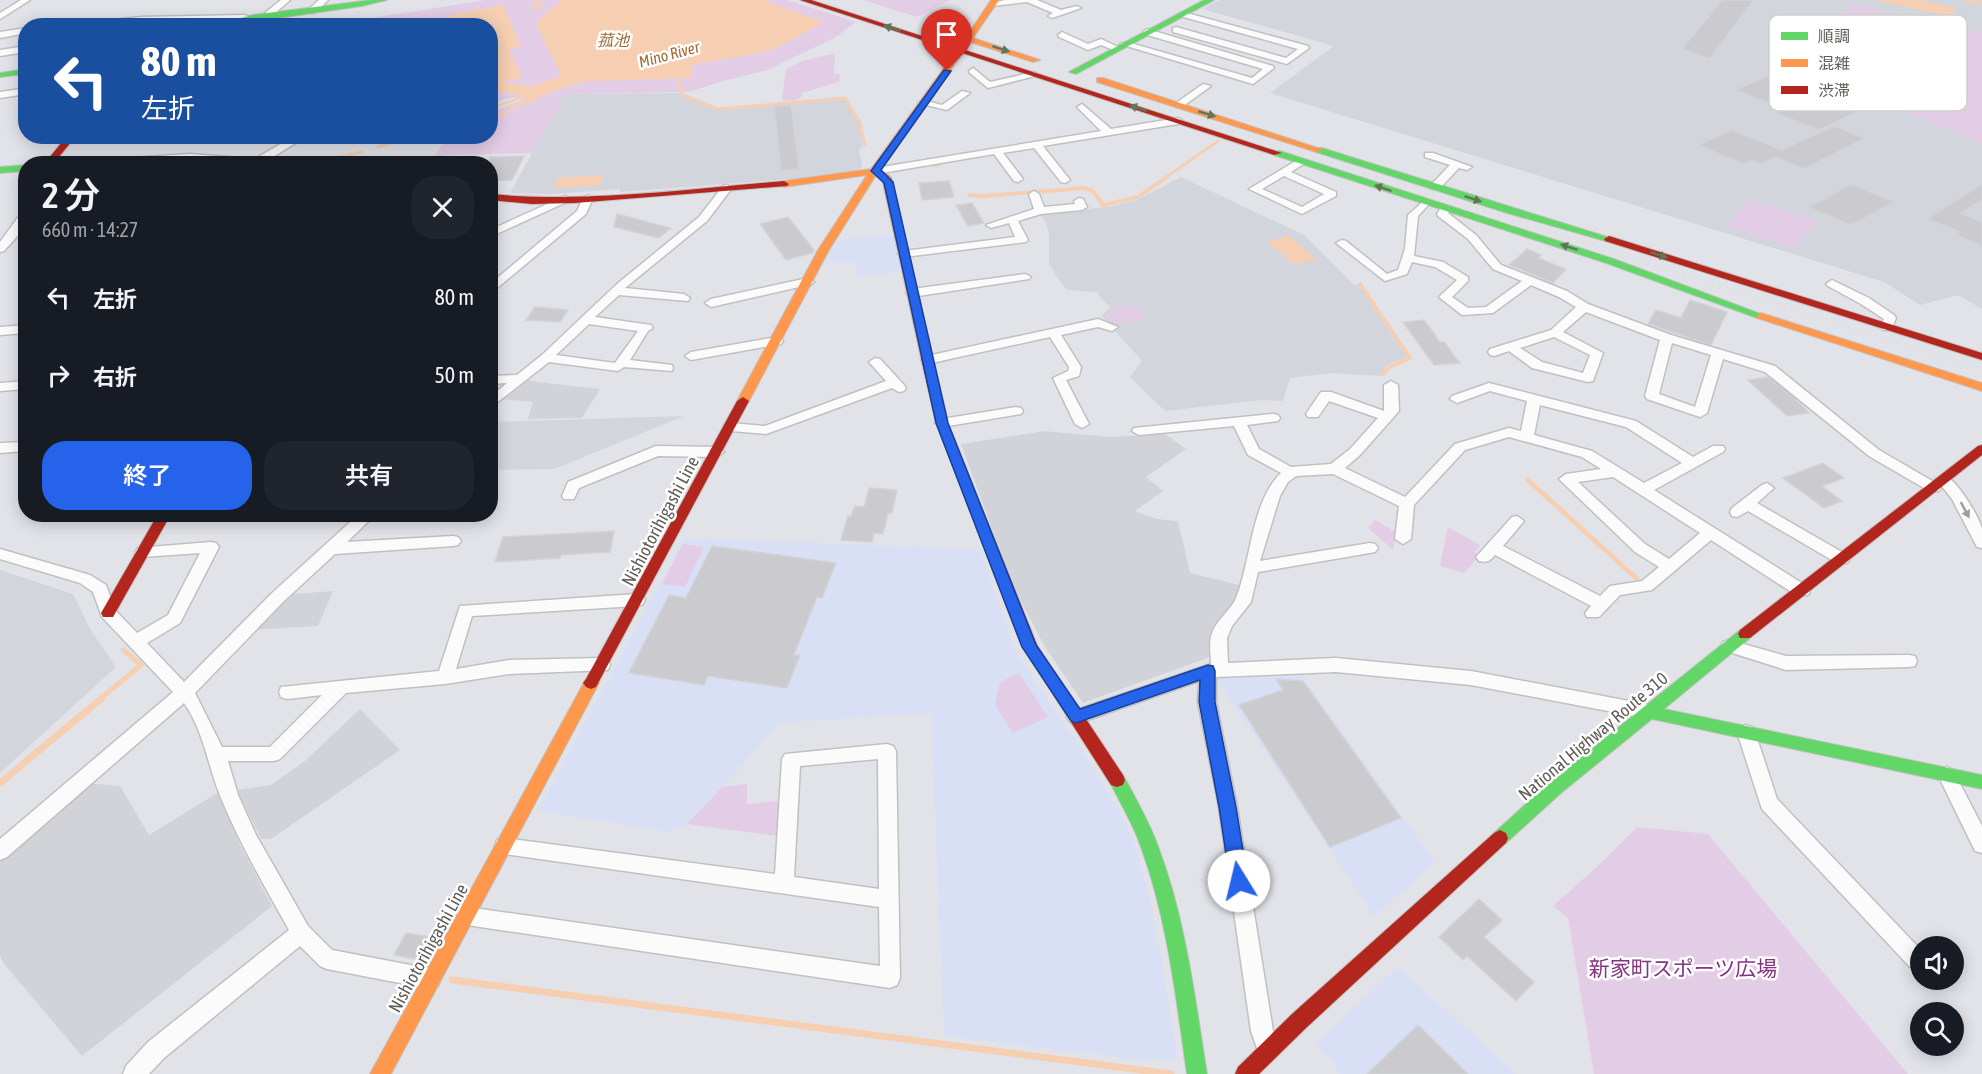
<!DOCTYPE html>
<html lang="ja">
<meta charset="utf-8">
<style>
body{margin:0;font-family:"Asap Condensed","Noto Sans JP",sans-serif;background:#20242c;color:#f1f3f6;height:100vh;display:flex;flex-direction:column;font-size:22px;white-space:nowrap}
*{box-sizing:border-box;margin:0}
p{font-size:20px;color:#9ea1a6}
.icon{flex:none;width:33px;height:33px;fill:none;stroke:currentColor;stroke-width:2;stroke-linecap:round;stroke-linejoin:round}
.map{position:relative;flex:1;overflow:hidden}
.drawer{position:absolute;left:18px;top:156px;width:480px;height:366px;display:flex;flex-direction:column;background:#171b24;border-radius:24px;box-shadow:0 3px 15px #0003}
.drawer>*{flex:none}
.guide{position:absolute;left:18px;top:18px;width:480px;height:126px;border-radius:24px;box-shadow:0 3px 15px #0003;background:#1a4fa0;color:#fff;overflow:hidden}
.fabs{position:absolute;left:1910px;top:936px;display:grid;gap:12px}
.fabs a{display:grid;place-items:center;width:54px;height:54px;border-radius:50%;background:#171b24;box-shadow:0 3px 15px #0003;font-size:30px}
.pin{position:absolute;display:grid;place-items:center;width:51px;height:51px;color:#fff;margin:-62px -26px;border-radius:50% 50% 50% 0;rotate:-45deg;box-shadow:0 0 6px #0007}
.pin .icon{rotate:45deg}
.me{position:absolute;width:66px;margin:-33px;rotate:351deg;stroke-linejoin:round;filter:drop-shadow(0 0 4px #0008)}
.turn{display:flex;align-items:center;gap:21px;height:126px;padding:0 24px;font-size:27px}
.turn .icon{width:78px;height:78px;stroke-width:2.5}
.turn b{display:block;font-size:42px;line-height:51px}
.round{display:grid;place-items:center;flex:none;width:63px;height:63px;border-radius:24px;background:#20242c}
.head{display:flex;align-items:center;justify-content:space-between;height:102px;padding:0 24px}
h1{font-size:36px;font-weight:600;line-height:45px}
.primary-button{display:flex;gap:12px;margin-top:auto;padding:12px 24px}
.primary-button a{flex:1;height:69px;border-radius:24px;background:#2563eb;color:#fff;font-size:24px;font-weight:600;line-height:69px;text-align:center}
.primary-button a+a{background:#20242c;color:#f1f3f6}
ul{padding:0;list-style:none}
li{display:flex;align-items:center;gap:18px;height:78px;padding:0 24px}
li div{flex:1}
li b{display:block;font-size:22px}
li em{font-style:normal}
.map>svg:first-child{display:block}
</style>
<div class="map">
<svg width="1982" height="1074" viewBox="0 0 1982 1074">
<rect width="100%" height="100%" fill="#e2e3e9"/>
<!-- commercial -->
<path fill="#d9e0f5" d="M894 235 900 272 858 276 856 261 824 264 837 240Z
M684 538 980 549 1015 650 1072 735 1114 802 1133 839 1151 903 1177 1050 1173 1060H1142L944 1036 931 713 779 723 698 815 687 824 669 832 538 811Z
M1300 673 1435 862 1374 916 1218 681 1219 678 1247 675Z
M1398 967 1516 1074H1340L1332 1060 1315 1045Z"/>
<!-- industrial -->
<path fill="#d2d3d9" d="M525 379 538 382 600 389 582 418 528 419 533 402 501 399Z
M1045 431 1109 437 1165 434 1186 449 1146 477 1163 491 1135 511 1157 519 1178 521 1190 573 1243 586 1239 600 1211 631 1210 657 1083 703 1045 647 1022 603 1007 570 961 444Z
M333 591 318 626 250 630 282 595Z
M360 709 400 750 271 839H261L237 790 271 785 305 761Z
M86 783 120 786 149 835 219 792 241 847 272 906 82 1056 4 964 0 955V857Z"/>
<!-- education -->
<path fill="#d3d5dd" d="M1220 0H1982V309L1958 295 1920 305 1884 282 1270 93 1334 46 1202 9Z
M678 93 716 110 844 99 859 123 863 147 859 149 862 166 859 170 802 178 620 192V189L552 194 510 193 565 94Z
M1181 177 1304 235 1354 285 1358 284 1407 357 1386 366 1382 376 1331 373 1290 378 1283 401 1262 400 1165 411 1130 377 1142 361 1102 316 1110 307 1096 292 1067 290 1057 277 1049 263V234L1046 222 1040 215 1113 206 1137 200Z
M684 416 554 469 491 470V422Z
M0 570 73 594 90 629 116 667 0 773Z"/>
<!-- green -->
<path fill="#e3cde6" d="M486 0H787L856 22 836 37 768 70 727 80 688 92 565 94 532 153 443 155 437 164 428 163 449 137 490 136 491 112 536 94 506 99 491 104 490 26H289L291 23 352 21Z
M863 0H950L917 17Z
M1852 5 1982 32V144L1804 68Z
M835 53 834 74H840L839 82 802 93V96L797 100 784 101 782 97 786 69 802 61Z
M1750 199 1817 221 1794 248 1726 225Z
M1129 305 1142 310 1144 316 1137 322 1114 323 1106 316 1113 308Z
M1375 520 1396 532 1393 550 1368 528Z
M1448 527 1480 545 1475 552 1480 555 1464 573 1440 566Z
M683 544 704 547 685 587 662 584Z
M1019 673 1048 717 1013 733 995 705 1000 682Z
M747 784V804L779 801 777 836 687 824 722 787Z
M1637 827 1708 834 1908 1074H1594L1568 918 1553 906 1601 863Z"/>
<!-- water -->
<path fill="#f6cfb3" d="M563 0H762L824 22 770 51 691 65 693 77 689 78 568 82 564 81 537 27 539 20Z
M1874 0H1920L1956 8 1951 16Z
M503 5 521 47 509 49 522 78 491 83 490 26 429 25 456 13Z
M603 175 601 185 555 188 557 178Z
M1289 236 1316 259 1294 264 1267 241Z"/>
<g fill="none" stroke-linecap="round" stroke-linejoin="round">
<!-- stream-far3 -->
<path stroke="#f6cfb3" stroke-width="3" d="M1965 0 1982 3
M540 8 533 5 543 0
M678 80 680 88
M680 90 683 95 718 109 845 98 860 123 865 145
M490 109 530 94 536 98 509 109
M490 123 493 118 505 112
M378 147 407 136
M315 162 362 152
M927 164 938 166
M1165 178 1218 141"/>
<!-- stream-far2 -->
<path stroke="#f6cfb3" stroke-width="4" d="M969 195 984 196 1084 188 1093 191 1103 205 1138 197 1167 177
M13 239H26
M1360 284 1410 358 1390 367 1383 374"/>
<!-- stream-far1 -->
<path stroke="#f6cfb3" stroke-width="5" d="M1528 480 1637 579
M100 699 141 665 123 650"/>
<!-- stream -->
<path stroke="#f6cfb3" stroke-width="7" d="M0 783 102 698
M452 980 1171 1074"/>
<!-- river -->
<path fill="#f6cfb3" fill-rule="evenodd" d="M605 65 612 67 614 71 612 75 571 85 530 100 519 95 490 91V79L530 87 557 77Z"/>
</g>
<!-- building -->
<path fill="#cbcbcf" stroke="#d2d3d8" stroke-width="1.5" d="M1722 0H1754L1709 59 1682 49Z
M1770 75 1862 109 1819 130 1776 113 1784 109 1735 90Z
M791 105 799 169 781 171 774 106Z
M1834 126 1865 138 1804 169 1775 157 1761 164 1752 160 1744 164 1698 145 1731 130 1782 150Z
M524 156 512 180 490 181V157Z
M949 181 954 197 922 200 919 183Z
M1851 184 1894 202 1851 225 1809 207Z
M1982 184V200L1960 213 1982 222V246L1956 235 1961 232 1927 219Z
M972 203 984 223 968 226 956 205Z
M617 214 671 228 658 238 614 227Z
M788 217 814 250 812 253 786 260 760 224Z
M1527 249 1541 255 1538 258 1566 269 1553 283 1509 265Z
M1690 300 1727 312 1711 345 1648 324 1656 310 1681 318Z
M535 307 568 310 560 322 526 320Z
M1424 320 1440 342H1444L1460 363 1434 365 1403 322Z
M1768 377 1791 395 1809 413 1787 416 1748 380Z
M1823 463 1844 478 1822 486 1842 501 1824 508 1783 478Z
M869 488 897 490 892 513H888L883 534 874 533 872 542 841 540 848 516H851L855 506 864 507Z
M614 531 610 552 561 555 560 558 495 562 503 537Z
M712 546 836 563 822 598 817 597 794 655H800L787 688 708 676 704 685 629 673 669 595 686 598Z
M1276 679 1303 681 1401 818 1330 847 1239 705 1283 690Z
M1479 899 1502 920 1484 937 1534 982 1516 1001 1467 956 1463 960 1439 937Z
M406 933 437 938 426 958 415 957 414 959 394 955Z
M1418 1025 1468 1074H1367Z"/>
<g fill="none" stroke-linecap="round" stroke-linejoin="round">
<!-- street casing -->
<g stroke="#c1c0c1" stroke-width="3">
<path id="street" d="M21 0H30L0 19V13Z
M281 0H290L272 16H266V12Z
M319 0H328L315 13H309V9Z
M1005 0H1037L1061 10 1077 6 1081 8 1052 18 1048 16 1053 13 1027 2 993 6 989 4Z
M1183 12 1308 46 1309 48 1287 64 1173 32V28L1176 27 1286 58 1298 49 1180 16 1179 14Z
M245 15 249 17 248 19 52 26 142 17Z
M26 28V33L0 38V32Z
M1147 29 1273 66 1274 68 1253 84 1120 44 1127 42 1252 78 1263 69 1144 34 1143 32Z
M1062 32 1088 44 1101 39 1120 48 1116 51 1101 45 1088 50 1059 37 1058 35Z
M26 46V52L0 56V50Z
M973 68 990 82 1034 72 1039 75 988 88 970 73 969 71Z
M1203 84 1211 86 1182 107H1176V103Z
M26 85V94L0 98V92L21 89Z
M962 91 970 93 947 110 918 103 923 100 942 105Z
M1082 104 1111 129 1178 118 1183 121 1178 124 1043 146 1070 180 1065 183 1061 182 1034 148 1003 153 1023 179 1018 182 1014 181 994 154 876 174 871 171 876 168 1101 131 1077 107Z
M294 136H307L268 160 285 164H234L190 160 137 164H78L83 161 190 154 255 159Z
M335 136H351L346 139Z
M1425 153H1433L1472 167 1467 170 1459 168 1439 189H1431V185L1450 165 1425 157Z
M1299 159 1308 161 1291 172 1336 192V196L1302 214 1249 189ZM1284 176 1324 194 1302 207 1262 189Z
M727 185 732 188 707 221 625 288 684 294 690 298 688 301 619 295 595 317 651 325 653 328 648 331 630 360 672 365 673 368 672 371 624 367 618 371 549 362 490 408V397L507 383 490 384V376L517 375 542 355 617 284 699 217 723 186ZM589 324 638 331 615 363 556 355Z
M1034 191 1039 194 1044 207 1075 204 1074 201 1079 198 1083 199 1087 207 1082 210 1041 214 1018 221 1028 240 1026 242 904 257 898 254 904 251 1015 237 1009 223 991 228 986 225 1034 209 1029 194Z
M588 195 593 198 586 214 490 294V284L577 211 583 198Z
M565 196 570 199 569 201 490 237V230Z
M1426 199 1431 202 1418 216 1414 256 1443 262 1468 277V281L1452 297 1468 308 1486 307 1522 281 1493 269 1468 239 1438 216 1437 214 1442 206 1446 205 1451 208 1448 213 1476 235 1501 265 1567 291 1588 304 1671 335 1775 366 1879 450 1939 485 1941 488 1939 491H1929L1869 456 1765 372 1723 359 1707 413 1700 417 1647 399 1645 396 1660 340 1586 312 1563 332 1603 353 1593 381 1588 382 1532 368 1509 351 1494 356 1490 355 1488 352 1490 349 1551 330 1576 307 1559 297 1531 285 1493 313 1462 315 1439 297 1457 280 1435 267 1412 262 1407 274 1385 281 1336 243 1342 240 1346 241 1387 274 1398 270 1405 249 1408 215ZM1554 337 1590 355 1583 373 1542 362 1520 348ZM1672 343 1711 355 1695 407 1659 394Z
M26 211C26 229 16 238 4 251L0 252V242L22 212Z
M1025 274 1031 277 1029 279 912 297 906 293 912 289Z
M808 278 814 282 812 284 711 307 705 303 711 299Z
M1832 280 1869 298 1894 315 1896 318 1891 330H1883L1881 327 1884 319 1861 304 1828 286 1826 284Z
M1098 319 1118 327 1112 331 1098 327 1061 335 1081 367 1079 376 1066 380 1089 424 1082 428 1075 424 1053 378 1068 371 1069 367 1050 337 927 364 921 360 927 356Z
M26 325V333L0 335V327Z
M777 337 781 338 783 341 781 344 691 360 685 356 691 352Z
M875 358 880 359 904 385 906 388 904 391 899 392 892 388 766 434 731 431 724 427 731 423 765 426 886 381 869 362Z
M26 381V389L0 391V383Z
M1391 381 1398 385 1399 411 1360 455 1345 468 1405 497 1455 444 1509 428 1521 431 1527 401 1490 391 1457 403 1450 399 1452 396 1489 383 1636 421 1693 457 1713 446H1723L1725 449 1723 452 1654 490 1808 587 1810 591 1808 595H1796L1711 540 1652 590 1620 595 1599 617H1587L1585 613 1591 606 1495 555C1490 561 1487 563 1479 561L1476 557 1512 517 1517 516 1524 521 1503 546 1600 596 1610 586 1642 581 1659 567 1635 552 1559 479 1566 474 1601 469 1582 457 1509 437 1465 450 1414 505 1411 539 1403 544 1395 539 1399 506 1333 474 1296 476 1288 482 1280 496 1260 561 1370 543 1375 544 1378 548 1375 552 1370 553 1258 572 1251 602 1232 626 1227 638 1228 663 1336 658 1471 671 1650 705 1656 707 1659 712 1656 717 1650 719 1471 685 1336 672 1216 677V702L1237 807 1273 1031 1279 1049 1276 1057 1268 1060 1260 1057 1251 1031 1219 807 1198 702 1199 681 1076 724 1070 722 1067 717 1070 712 1211 664C1211 656 1209 645 1211 637 1215 620 1230 612 1236 598 1251 563 1251 501 1281 473L1248 455 1234 426 1139 435 1132 431 1134 428 1273 414 1278 415 1280 418 1278 421 1247 425 1259 449 1291 467 1331 464 1350 449 1378 418 1329 401 1318 417H1308L1306 414 1321 392H1331L1384 411V385ZM1540 405 1626 427 1682 463 1644 483 1592 451 1534 435ZM1613 477 1700 533 1669 559 1645 544 1578 482Z
M1016 407 1021 408 1023 411 1021 414 942 427 935 423 942 419Z
M26 442V451L0 453V443Z
M656 446 717 447 724 452 717 457 658 456 579 488 574 499H564L562 496 568 482Z
M1944 475C1956 479 1979 516 1982 529 1982 535 1982 542 1982 548L1977 547 1952 499 1937 480Z
M1767 483 1774 488 1757 503 1847 555 1850 559 1847 563H1837L1748 511 1737 517 1732 516 1730 512 1732 508 1762 485Z
M359 514H376L347 542 453 536 458 537 461 541 458 545 453 546 335 554 283 602 195 693 222 747H270L322 695 287 699 281 697 279 692 281 687 439 671 460 606 637 594 643 596 645 600 643 604 637 606 472 616 456 669 509 660 602 658 608 660 610 665 608 670 509 674 445 684 346 693 280 759 274 761H228L238 795 256 835 308 926 332 950 431 969 438 972 441 979 438 986 431 989 327 969 320 966 300 946 164 1058 149 1074H123L126 1066 148 1042 289 930C265 887 240 844 221 798 208 767 204 731 184 703L7 857 0 860V839L173 692 102 617 93 592 80 583 0 559V549L90 575 106 585 115 610 137 633 168 615 200 553 143 557 138 556 135 552 138 548 211 542 216 543 219 547 180 623 147 643 184 682 271 594Z
M1729 640 1786 656 1909 655 1915 656 1917 661 1915 666 1909 667 1786 670 1723 650 1721 646 1723 642Z
M1746 725 1752 727 1755 732 1777 799 1920 949V967L1916 969 1909 966 1762 809 1737 732 1740 727Z
M887 744 893 746 896 751 900 978 897 985 890 988 467 925 460 923 457 916 460 909 467 907 880 966 879 907 504 854 497 852 495 846 497 840 504 838 775 874 782 759 785 754ZM878 759 879 889 794 877 800 766Z
M1947 767 1953 770 1982 826V853L1975 851 1938 775 1941 770Z"/>
</g>
<!-- fast casing -->
<g stroke="#c3c2c3" stroke-width="2">
<path id="fast" d="M371 0H387L362 6 223 26H208L253 15Z
M1204 0H1214L1076 74 1069 72Z
M26 69V74L0 77V73Z
M1316 148H1322L1614 239 1609 242 1507 213 1316 152Z
M1274 151H1280L1614 259 1766 316 1765 318H1757L1606 263 1274 155Z
M26 165V171L0 173V167Z
M1745 628 1750 630 1752 634 1750 638 1664 709 1982 775V789L1652 719 1561 793 1506 843 1500 846 1494 843 1492 838 1494 833 1549 783 1740 630Z
M1117 773 1123 775C1136 799 1150 823 1159 849 1186 921 1195 999 1207 1074H1187C1176 999 1168 922 1142 850 1134 825 1120 803 1109 780L1111 775Z"/>
</g>
<!-- slow casing -->
<g stroke="#c3c2c3" stroke-width="2">
<path id="slow" d="M991 0H999L973 38 1040 60 1033 62 970 42 880 169 891 177 933 358 927 361 921 358 882 178 876 175 829 250 749 401 747 404H739L737 401 818 250 867 175 784 187 779 184 784 181 871 169 964 40 954 37V33L967 36Z
M1097 78H1103L1324 150 1316 152 1097 82Z
M1761 313 1982 383V391L1757 318 1756 316Z
M591 677 596 679 599 683 391 1074H370L586 679Z"/>
</g>
<!-- jam casing -->
<g stroke="#c3c2c3" stroke-width="2">
<path id="jam" d="M800 0H811L1282 153 1274 155Z
M67 136H76L53 164H44Z
M784 181 789 184 787 186 575 203 532 204 490 200V194C588 203 687 189 784 181Z
M1609 236 1982 353V360L1605 241 1604 239Z
M927 355 933 358 948 423 1037 645 1123 775 1125 780 1123 785 1117 787 1111 785 1023 647 936 423 921 358Z
M743 397 749 401 596 687 591 689 586 687 583 683 586 679 737 401Z
M1982 445V455L1750 638H1740L1738 634 1740 630 1978 446Z
M158 514H171L113 617H103L101 613Z
M1500 830 1506 833 1508 838 1506 843 1306 1028 1259 1074H1235L1238 1067 1292 1014 1494 833Z"/>
</g>
<!-- street -->
<use href="#street" fill="#fbfbfc" fill-rule="evenodd"/>
<!-- fast -->
<use href="#fast" fill="#63d668" fill-rule="evenodd"/>
<!-- slow -->
<use href="#slow" fill="#ff974d" fill-rule="evenodd"/>
<!-- jam -->
<use href="#jam" fill="#b3261e" fill-rule="evenodd"/>
<!-- rail-far1 -->
<path stroke="#dfdfdf" stroke-width="3" stroke-dasharray="1 4.5" stroke-linecap="butt" d="M818 0 1381 178"/>
<!-- rail -->
<path stroke="#dfdfdf" stroke-width="4" stroke-dasharray="1.5 6" stroke-linecap="butt" d="M1376 177 1982 369"/>
</g>
<!-- one-way arrows -->
<defs><path id="oneway-solid" d="M-6-.8H1V-3.2L6.5 0L1 3.2V.8H-6Z" transform="scale(1.5)"/></defs>
<g fill="#61755b">
<use href="#oneway-solid" transform="translate(892 28) rotate(-164)"/>
<use href="#oneway-solid" transform="translate(1001 49) rotate(18)"/>
<use href="#oneway-solid" transform="translate(1138 108) rotate(-162)"/>
<use href="#oneway-solid" transform="translate(1207 114) rotate(17)"/>
<use href="#oneway-solid" transform="translate(1383 188) rotate(-162)"/>
<use href="#oneway-solid" transform="translate(1473 199) rotate(18)"/>
<use href="#oneway-solid" transform="translate(1569 247) rotate(-162)"/>
<use href="#oneway-solid" transform="translate(1659 255) rotate(18)"/>
</g>
<use fill="#9f9c9a" href="#oneway-solid" transform="translate(1965 510) rotate(62)"/>
<!-- route -->
<path fill="#2563eb" stroke="#184099" stroke-width="1.5" d="M944 70 951 71 881 170 893 182 948 423 1036 645 1080 709 1208 665 1213 666 1215 671V702L1236 807 1248 881 1245 886 1239 889 1232 886 1230 881 1219 807 1199 702 1200 680 1076 723 1071 721 1022 647 936 423 884 183 871 171Z"/>
<g text-anchor="middle" dominant-baseline="central" stroke-width="5" stroke-linejoin="round" paint-order="stroke">
<!-- far-water labels -->
<g font-size="16" font-style="italic" fill="#9f6a36" stroke="#fff">
<text x="613" y="40">菰池</text>
<text transform="translate(669 54) rotate(-15)">Mino River</text>
</g>
<!-- street labels -->
<g font-size="18" fill="#615d58" stroke="#fff">
<text transform="translate(660 521) rotate(-62)">Nishiotorihigashi Line</text>
<text transform="translate(1593 736) rotate(-40)">National Highway Route 310</text>
<text transform="translate(428 948) rotate(-61)">Nishiotorihigashi Line</text>
</g>
<!-- near-park labels -->
<g font-size="21" fill="#843481" stroke="#fff">
<text x="1683" y="968">新家町スポーツ広場</text>
</g>
</g>
<!-- legend -->
<rect x="1769" y="15" width="198" height="96" rx="9" fill="#fff" stroke="#d0cecd" stroke-width="1.5"/>
<rect x="1781" y="32" width="27" height="8" fill="#63d668"/>
<rect x="1781" y="59" width="27" height="8" fill="#ff974d"/>
<rect x="1781" y="86" width="27" height="8" fill="#b3261e"/>
<g font-size="16" fill="#615d58">
<text x="1818" y="42">順調</text>
<text x="1818" y="69">混雑</text>
<text x="1818" y="96">渋滞</text>
</g>
</svg>
<div class="fabs">
<a><svg class="icon" aria-label="sound" viewBox="0 0 24 24"><path d="M4 9h4l5-4v14l-5-4H4zM17 9q2 3 0 6"/></svg></a>
<a><svg class="icon" aria-label="search" viewBox="0 0 24 24"><circle cx="10" cy="10" r="6"/><path d="M15 15l6 6"/></svg></a>
</div>
<div class="pin" style="left:947px;top:71px;background:#d93025"><svg class="icon" aria-label="arrive" viewBox="0 0 24 24"><path d="M6 21V4h12l-3 4 3 4H6"/></svg></div>
<svg class="me" style="left:1239px;top:881px" viewBox="-20 -20 40 40"><circle r="19" fill="#fff"/><path d="M0-13L10 11 0 6-10 11z" fill="#2563eb"/></svg>
<div class="guide">
<div class="turn"><svg class="icon" aria-label="left" viewBox="0 0 24 24"><path d="M17 20v-9H6M10 6l-5 5 5 5"/></svg><div><b>80 m</b>左折</div></div>
</div>
<section class="drawer">
<div class="head"><div><h1>2 分</h1><p>660 m · 14:27</p></div><a class="round"><svg class="icon" aria-label="close" viewBox="0 0 24 24"><path d="M6 6l12 12M18 6L6 18"/></svg></a></div>
<ul>
<li><svg class="icon" aria-label="left" viewBox="0 0 24 24"><path d="M17 20v-9H6M10 6l-5 5 5 5"/></svg><div><b>左折</b></div><em>80 m</em></li>
<li><svg class="icon" aria-label="right" viewBox="0 0 24 24"><path d="M7 20v-9h11M14 6l5 5-5 5"/></svg><div><b>右折</b></div><em>50 m</em></li>
</ul>
<div class="primary-button"><a>終了</a><a>共有</a></div>
</section>
</div>
